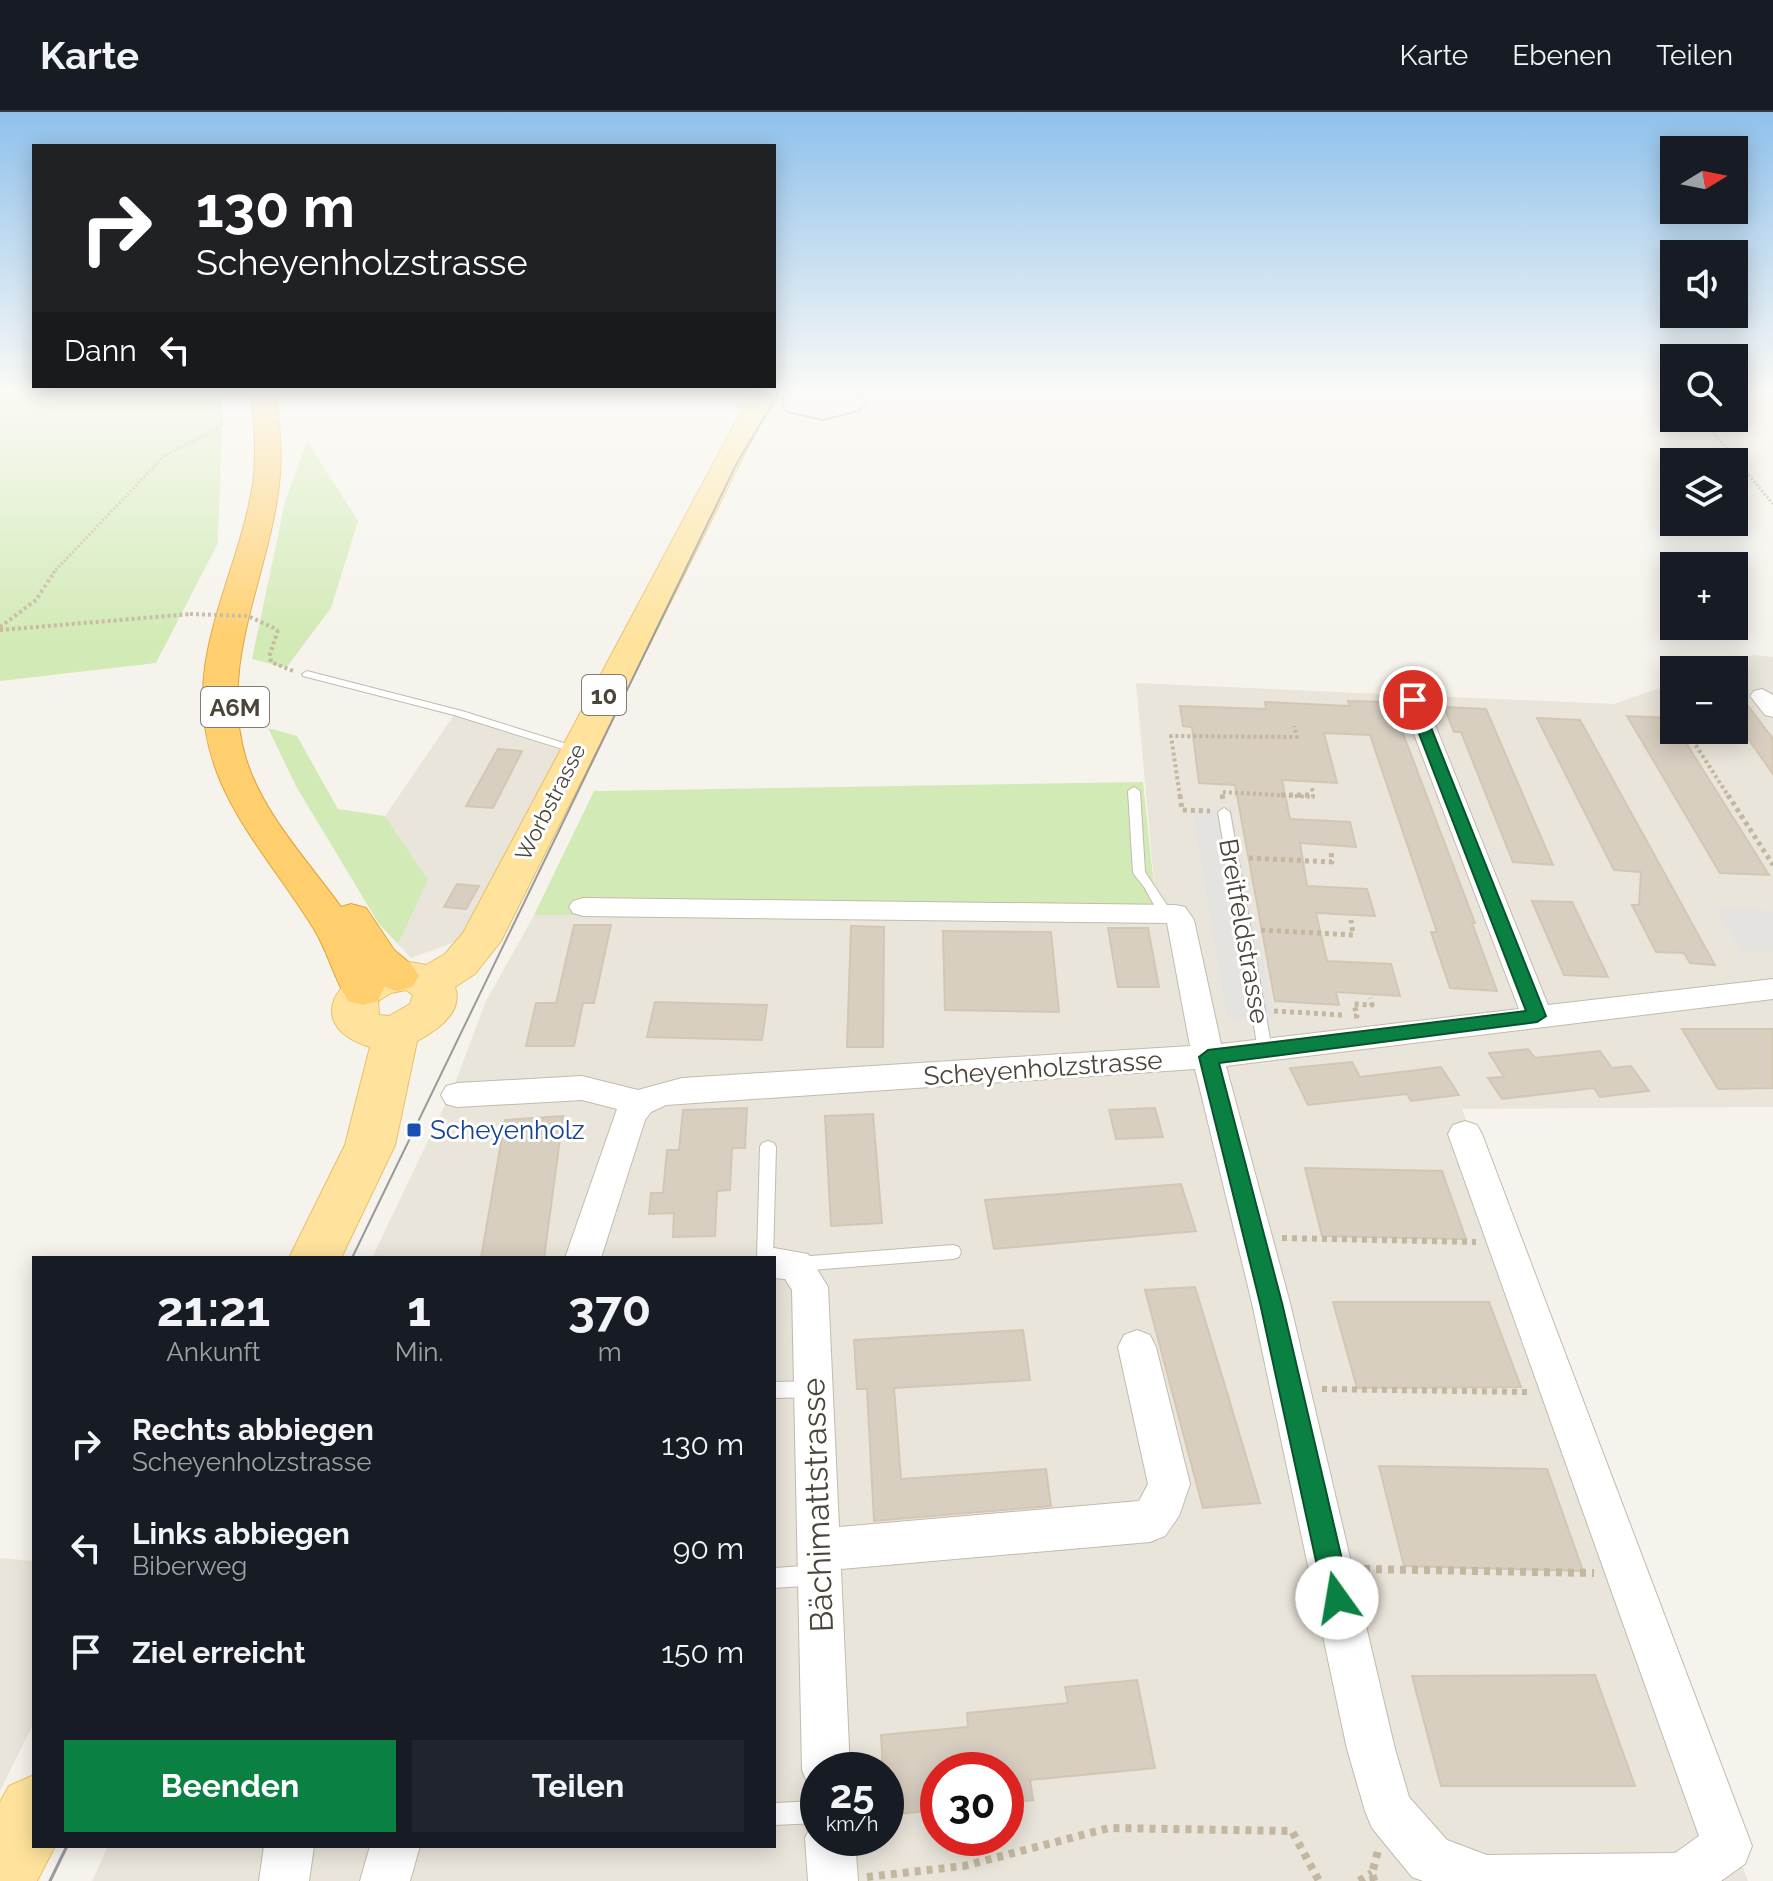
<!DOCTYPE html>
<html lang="de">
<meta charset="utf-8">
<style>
body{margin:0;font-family:Raleway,sans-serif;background:#20242c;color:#f1f3f6;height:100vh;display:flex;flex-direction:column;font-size:30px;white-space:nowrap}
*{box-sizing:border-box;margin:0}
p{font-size:26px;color:#9ea1a6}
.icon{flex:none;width:44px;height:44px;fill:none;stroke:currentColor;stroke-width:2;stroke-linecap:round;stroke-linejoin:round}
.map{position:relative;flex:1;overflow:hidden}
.drawer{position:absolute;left:32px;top:1144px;width:744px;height:592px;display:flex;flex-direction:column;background:#171b24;border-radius:0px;box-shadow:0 4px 20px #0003}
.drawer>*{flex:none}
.banner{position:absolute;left:32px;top:32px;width:744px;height:244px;border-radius:0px;box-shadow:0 4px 20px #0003;background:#202124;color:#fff;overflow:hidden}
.needle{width:52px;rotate:80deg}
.tools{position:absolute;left:1660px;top:24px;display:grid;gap:16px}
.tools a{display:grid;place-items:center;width:88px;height:88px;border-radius:0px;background:#171b24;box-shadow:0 4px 20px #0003;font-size:40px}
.speed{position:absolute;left:800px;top:1640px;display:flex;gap:16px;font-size:40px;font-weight:700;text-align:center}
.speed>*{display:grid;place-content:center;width:104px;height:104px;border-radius:50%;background:#171b24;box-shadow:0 4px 20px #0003;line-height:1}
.speed small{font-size:20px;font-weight:400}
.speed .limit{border:12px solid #d22;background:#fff;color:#111}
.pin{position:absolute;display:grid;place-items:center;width:68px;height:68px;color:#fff;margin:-34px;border:4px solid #fff;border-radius:50%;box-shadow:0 2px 8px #0007}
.me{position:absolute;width:88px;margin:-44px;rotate:347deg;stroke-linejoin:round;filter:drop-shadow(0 0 6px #0008)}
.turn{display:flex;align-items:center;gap:28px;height:168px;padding:0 32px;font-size:36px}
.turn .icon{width:104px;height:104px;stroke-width:2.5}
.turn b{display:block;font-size:56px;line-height:68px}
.then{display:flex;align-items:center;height:76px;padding:0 32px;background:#0003;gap:16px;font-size:30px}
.eta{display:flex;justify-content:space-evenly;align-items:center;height:136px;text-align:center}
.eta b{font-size:48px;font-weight:700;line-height:56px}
.button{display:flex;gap:16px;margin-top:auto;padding:16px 32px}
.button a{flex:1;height:92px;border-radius:0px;background:#0b8043;color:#fff;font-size:32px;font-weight:700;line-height:92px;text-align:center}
.button a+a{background:#20242c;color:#f1f3f6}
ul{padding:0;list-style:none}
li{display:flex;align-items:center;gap:24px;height:104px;padding:0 32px}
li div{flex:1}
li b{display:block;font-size:30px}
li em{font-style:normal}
header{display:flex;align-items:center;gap:48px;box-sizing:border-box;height:112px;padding:0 40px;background:#171b24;border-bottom:2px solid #363941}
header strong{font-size:38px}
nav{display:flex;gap:44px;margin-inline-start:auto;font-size:28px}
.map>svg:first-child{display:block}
</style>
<header>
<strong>Karte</strong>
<nav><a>Karte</a><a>Ebenen</a><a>Teilen</a></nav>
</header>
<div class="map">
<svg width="1773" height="1769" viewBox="0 0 1773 1769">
<rect width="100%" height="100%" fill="#f6f3ec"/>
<!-- residential -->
<path fill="#eae5da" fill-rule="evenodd" d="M1753 543 1773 545V995L1462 997 1748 1769H92L108 1734H774V1146H372L454 974 485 891 534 803H1157L1136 571 1614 592 1674 571V618H1734V558H1710ZM818 1658H886V1726H818ZM938 1658H1006V1726H938Z
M454 603 563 639 463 827 411 846 398 832 427 768 385 704Z
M0 1446 34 1449V1611L0 1679Z"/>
<!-- green -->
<path fill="#d2eab5" d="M0 281H219L222 314 218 431 156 551 0 569Z
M307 329 358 409 331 496 286 556 252 547 285 390Z
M268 616 297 624 338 697 385 704 428 768 398 832 379 812 297 676Z
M1143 670 1157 803H534L594 679Z"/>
<!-- parking -->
<path fill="#e5e3e0" d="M1192 696 1232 697 1275 906H1227Z
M1716 796 1773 799V841L1741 840Z"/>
<!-- building -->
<path fill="#d8cfc1" stroke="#d3c7b4" stroke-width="2" d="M1734 575 1773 627V662L1734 607Z
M1348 589 1391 590 1475 811H1472L1497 879 1450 876 1431 820H1437L1370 623 1324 621 1337 671 1282 668 1290 707 1350 710 1356 735 1300 731 1307 774 1367 777 1375 804 1316 801 1327 849 1391 852 1400 884 1336 880 1339 893 1275 889 1235 673 1199 671 1192 615 1183 614 1180 594 1266 597 1265 590 1350 594Z
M1444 595 1486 597 1553 753 1513 750 1461 620H1454Z
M1627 604 1670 606 1674 613V625L1683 626 1769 763 1720 761Z
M1537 606 1580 608 1715 853 1690 851 1684 841 1656 840 1632 793H1639L1641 760 1614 758Z
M498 637 522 639 493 696 466 694Z
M457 772 479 774 466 797 444 795Z
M1532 789 1572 790 1608 865 1564 863Z
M574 813H611L594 891H583L574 934H526L536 891H556Z
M851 814 884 815 883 935H847Z
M1108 816H1148L1159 875H1118Z
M943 819 1051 820 1059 900 945 898Z
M655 890 767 893 762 928 647 925Z
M1682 917H1773V976L1718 977Z
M1528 937 1535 946 1600 939 1612 956 1631 954 1649 979 1600 985 1594 976 1502 987 1488 966 1504 965 1489 941Z
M1352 950 1360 965 1441 955 1459 983 1411 989 1407 982 1308 993 1290 956Z
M747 996 745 1036H732L730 1078 717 1079 715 1124 673 1125 674 1101 649 1102 651 1081H663L667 1038H679L683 998Z
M1155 996 1163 1025 1116 1027 1109 998Z
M873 1002 882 1111 831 1114 825 1004Z
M563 1004 544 1146H481L505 1008Z
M1305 1056 1442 1059 1466 1127 1322 1124Z
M1181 1072 1196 1119 994 1137 985 1088Z
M1195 1175 1226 1277 1260 1391 1203 1396 1145 1178Z
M1333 1190H1489L1521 1275 1357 1276Z
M1023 1218 1030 1268 894 1276 901 1367 1046 1357 1051 1394 874 1409 867 1277H857L854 1228Z
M1379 1354 1547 1357 1583 1459 1404 1454Z
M1595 1563 1635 1674H1441L1412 1564Z
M1137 1568 1155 1656 1030 1668 1033 1688 1006 1691V1658H938V1698L886 1703V1658H883L881 1623 968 1615 967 1601 1068 1591 1065 1575Z"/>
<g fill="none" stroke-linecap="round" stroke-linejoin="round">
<!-- lane casing -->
<g stroke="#c2bbae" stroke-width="2">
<path id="lane" d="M307 559 462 599 580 636 582 638 576 641 572 640 454 603 303 564 302 562Z
M1134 675 1140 679 1145 760 1171 799 1164 803 1159 802 1144 775 1133 761 1128 679Z
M1224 696 1230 700 1272 938 1270 942H1260L1258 938 1218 700Z
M768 1029 774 1031 776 1035 773 1146H757L760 1035 762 1031Z
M953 1133 959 1135 961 1140 959 1145 953 1147 798 1159 792 1157 790 1152 792 1147 798 1145Z
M813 1269 819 1271 822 1277 819 1283 813 1285 774 1286V1270Z
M818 1453 825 1456 828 1463 825 1470 818 1473 774 1476V1456Z
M818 1689V1711L774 1713V1691Z"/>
</g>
<!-- street casing -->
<g stroke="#c2bbae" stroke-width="2">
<path id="street" d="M1762 577 1773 583V605L1765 603 1750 584 1754 579Z
M1413 581 1421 583 1425 588 1548 893 1773 867V887L1226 954 1290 1191 1395 1637 1409 1685 1447 1728 1487 1743 1675 1741 1699 1724 1448 1022 1453 1013 1465 1009 1477 1013 1482 1022 1752 1734 1745 1752 1721 1769H1423L1412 1765 1372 1716 1365 1699 1347 1637 1252 1191 1195 957 666 993 651 1000 645 1008 601 1146H565L617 997 582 988 457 995 446 992 441 983 446 974 457 971 582 964 638 978 682 966 1190 934 1167 811 583 804 573 801 569 795 573 789 583 786 1175 793 1185 795 1194 808 1221 932 1519 897 1401 588 1405 583Z
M774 1136 808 1142 828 1175 839 1415 1139 1389 1148 1372 1118 1235 1124 1223 1137 1218 1150 1223 1156 1235 1190 1372 1179 1404 1165 1424 1150 1430 841 1457 850 1658H818V1679L809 1675 802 1658 792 1178 785 1167 774 1166V1146H758L761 1140Z
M818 1706V1726H855L858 1769H808L805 1726 813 1709Z
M264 1734H314L309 1769H259Z
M370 1734H420L410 1769H360Z"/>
</g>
<!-- primary casing -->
<g stroke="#e6c16a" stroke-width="2">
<path id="primary" d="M751 281H775L501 829 475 862 455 875C464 900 436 919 417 929L395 1033 341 1146H289L345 1033 370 935C288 910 354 834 426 853L445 842 463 821ZM406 878 413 883 410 892 389 904 379 903 378 889 391 881Z
M34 1663V1734H55L37 1769H0V1690L9 1674Z"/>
</g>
<!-- highway casing -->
<g stroke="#e0a43c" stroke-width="2">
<path id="highway" d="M251 281H275C280 312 283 341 279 372 269 465 217 552 246 647 263 702 308 749 341 795L351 792 366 796 394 838 412 853 419 864 412 875 397 879 384 875 378 889 363 893 348 889C334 866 328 840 314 817 260 730 190 668 205 555 214 493 243 435 253 372 257 341 255 312 251 281Z"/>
</g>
<!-- path-far4 -->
<path stroke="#c4b79f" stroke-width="3" stroke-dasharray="2 2" stroke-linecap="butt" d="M1355 281H1486
M1705 306 1716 324 1773 392
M53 461 164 344 222 314 219 281"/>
<!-- path-far3 -->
<path stroke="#c4b79f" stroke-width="4" stroke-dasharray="3 3" stroke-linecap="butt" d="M0 515 36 488 55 459
M0 518 190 502
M278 518 270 542 271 550 293 559
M1686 618 1729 685
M1180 685 1171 624 1297 625 1294 614
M1223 685 1222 680 1313 685 1312 674"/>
<!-- path-far2 -->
<path stroke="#c4b79f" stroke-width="5" stroke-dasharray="4 4" stroke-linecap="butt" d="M1180 683 1182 698 1210 699
M1222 683 1223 688
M1281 683H1313
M1728 683 1773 753
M1249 746 1332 750 1331 738
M1261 818 1353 823 1351 808
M1274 899 1344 903
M1354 904H1357L1354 892 1372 893 1370 886"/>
<!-- path-far1 -->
<path stroke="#c4b79f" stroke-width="6" stroke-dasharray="5 5" stroke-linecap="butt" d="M1282 1126 1476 1130
M1322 1277 1528 1280"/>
<!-- path -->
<path stroke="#c4b79f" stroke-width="8" stroke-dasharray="6 6" stroke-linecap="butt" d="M1364 1457 1594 1461
M867 1765 964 1754 1109 1716 1292 1719 1319 1769
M1359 1769 1372 1761
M1374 1769 1372 1761 1378 1739"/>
<!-- lane -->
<use href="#lane" fill="#fff" fill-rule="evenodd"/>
<!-- street -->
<use href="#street" fill="#fff" fill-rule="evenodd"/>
<!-- primary -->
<use href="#primary" fill="#ffe39c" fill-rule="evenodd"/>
<!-- highway -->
<use href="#highway" fill="#ffcf6e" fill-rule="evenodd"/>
<!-- tram-far1 -->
<path stroke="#9a9a9a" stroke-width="2" d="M783 281 782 293 787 300 823 308 859 299 865 290 856 281
M352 1146 737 351 779 281"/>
<!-- tram -->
<path stroke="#9a9a9a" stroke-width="3" d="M50 1769 67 1734"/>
<!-- path-bridge -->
<path stroke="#c4b79f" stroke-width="4" stroke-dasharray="3 3" stroke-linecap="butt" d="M190 502 248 504 278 518"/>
</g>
<!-- sky -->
<linearGradient id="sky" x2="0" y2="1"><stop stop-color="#8fc1ec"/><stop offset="0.53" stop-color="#fbfaf6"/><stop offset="1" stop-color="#fbfaf6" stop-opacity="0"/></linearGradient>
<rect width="1773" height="529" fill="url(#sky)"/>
<!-- route -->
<path fill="#0b8043" stroke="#07532c" stroke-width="2" d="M1413 584 1420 588 1546 904 1537 910 1219 951 1282 1191 1351 1486 1347 1496 1337 1500 1328 1496 1324 1486 1260 1191 1199 945 1208 938 1526 899 1406 588Z"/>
<!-- markers -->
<rect fill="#1a4fb4" stroke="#fff" stroke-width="3" x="406" y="1010" width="16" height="16" rx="4"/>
<g text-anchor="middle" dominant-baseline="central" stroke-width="6" stroke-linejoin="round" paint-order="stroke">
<!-- far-street labels -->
<g font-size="22" fill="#4b4439" stroke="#fff">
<text transform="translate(550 690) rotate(-63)">Worbstrasse</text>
</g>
<!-- shield labels -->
<g fill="#fff" stroke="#817c74" stroke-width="2">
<rect x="582" y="563" width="44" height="40" rx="6"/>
<rect x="201" y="575" width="68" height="40" rx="6"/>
</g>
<g font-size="24" font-weight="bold" fill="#4b4439">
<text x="604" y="583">10</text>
<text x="235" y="595">A6M</text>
</g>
<!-- street labels -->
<g font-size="26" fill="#4b4439" stroke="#fff">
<text transform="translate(1244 819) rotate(80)">Breitfeldstrasse</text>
<text transform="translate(1043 956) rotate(-4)">Scheyenholzstrasse</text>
</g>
<!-- transit labels -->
<g font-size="26" fill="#164399" stroke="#fff" text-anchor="start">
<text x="430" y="1018">Scheyenholz</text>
</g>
<!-- near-street labels -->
<g font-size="32" fill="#4b4439" stroke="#fff">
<text transform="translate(817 1393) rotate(-92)">Bächimattstrasse</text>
</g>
</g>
</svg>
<div class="tools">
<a><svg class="needle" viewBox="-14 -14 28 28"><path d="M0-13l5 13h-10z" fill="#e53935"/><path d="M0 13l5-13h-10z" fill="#9ea1a6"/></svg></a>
<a><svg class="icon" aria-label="sound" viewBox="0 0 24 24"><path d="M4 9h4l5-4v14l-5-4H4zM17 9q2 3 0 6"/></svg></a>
<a><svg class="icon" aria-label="search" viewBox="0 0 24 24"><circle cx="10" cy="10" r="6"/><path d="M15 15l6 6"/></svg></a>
<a><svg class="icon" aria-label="layers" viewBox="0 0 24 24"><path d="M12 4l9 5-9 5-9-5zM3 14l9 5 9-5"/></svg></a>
<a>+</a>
<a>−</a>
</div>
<div class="speed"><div>25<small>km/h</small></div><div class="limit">30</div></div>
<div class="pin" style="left:1413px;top:588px;background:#d93025"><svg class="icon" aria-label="arrive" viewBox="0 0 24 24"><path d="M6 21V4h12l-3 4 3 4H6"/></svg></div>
<svg class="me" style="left:1337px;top:1486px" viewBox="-20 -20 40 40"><circle r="19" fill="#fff"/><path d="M0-13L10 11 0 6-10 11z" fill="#0b8043"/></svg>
<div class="banner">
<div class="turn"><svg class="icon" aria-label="right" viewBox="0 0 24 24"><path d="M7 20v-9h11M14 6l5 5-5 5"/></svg><div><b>130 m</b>Scheyenholzstrasse</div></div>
<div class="then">Dann<svg class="icon" aria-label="left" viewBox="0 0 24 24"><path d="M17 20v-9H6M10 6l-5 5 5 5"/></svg></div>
</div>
<section class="drawer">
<div class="eta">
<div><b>21:21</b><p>Ankunft</p></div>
<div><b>1</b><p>Min.</p></div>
<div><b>370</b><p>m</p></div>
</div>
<ul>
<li><svg class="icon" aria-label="right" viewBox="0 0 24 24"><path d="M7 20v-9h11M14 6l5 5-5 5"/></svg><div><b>Rechts abbiegen</b><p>Scheyenholzstrasse</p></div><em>130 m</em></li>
<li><svg class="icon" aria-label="left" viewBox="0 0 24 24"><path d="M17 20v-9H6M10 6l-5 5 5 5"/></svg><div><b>Links abbiegen</b><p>Biberweg</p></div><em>90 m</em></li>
<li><svg class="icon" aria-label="arrive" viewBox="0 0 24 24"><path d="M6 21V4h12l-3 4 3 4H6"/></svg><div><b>Ziel erreicht</b></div><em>150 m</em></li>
</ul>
<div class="button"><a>Beenden</a><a>Teilen</a></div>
</section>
</div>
